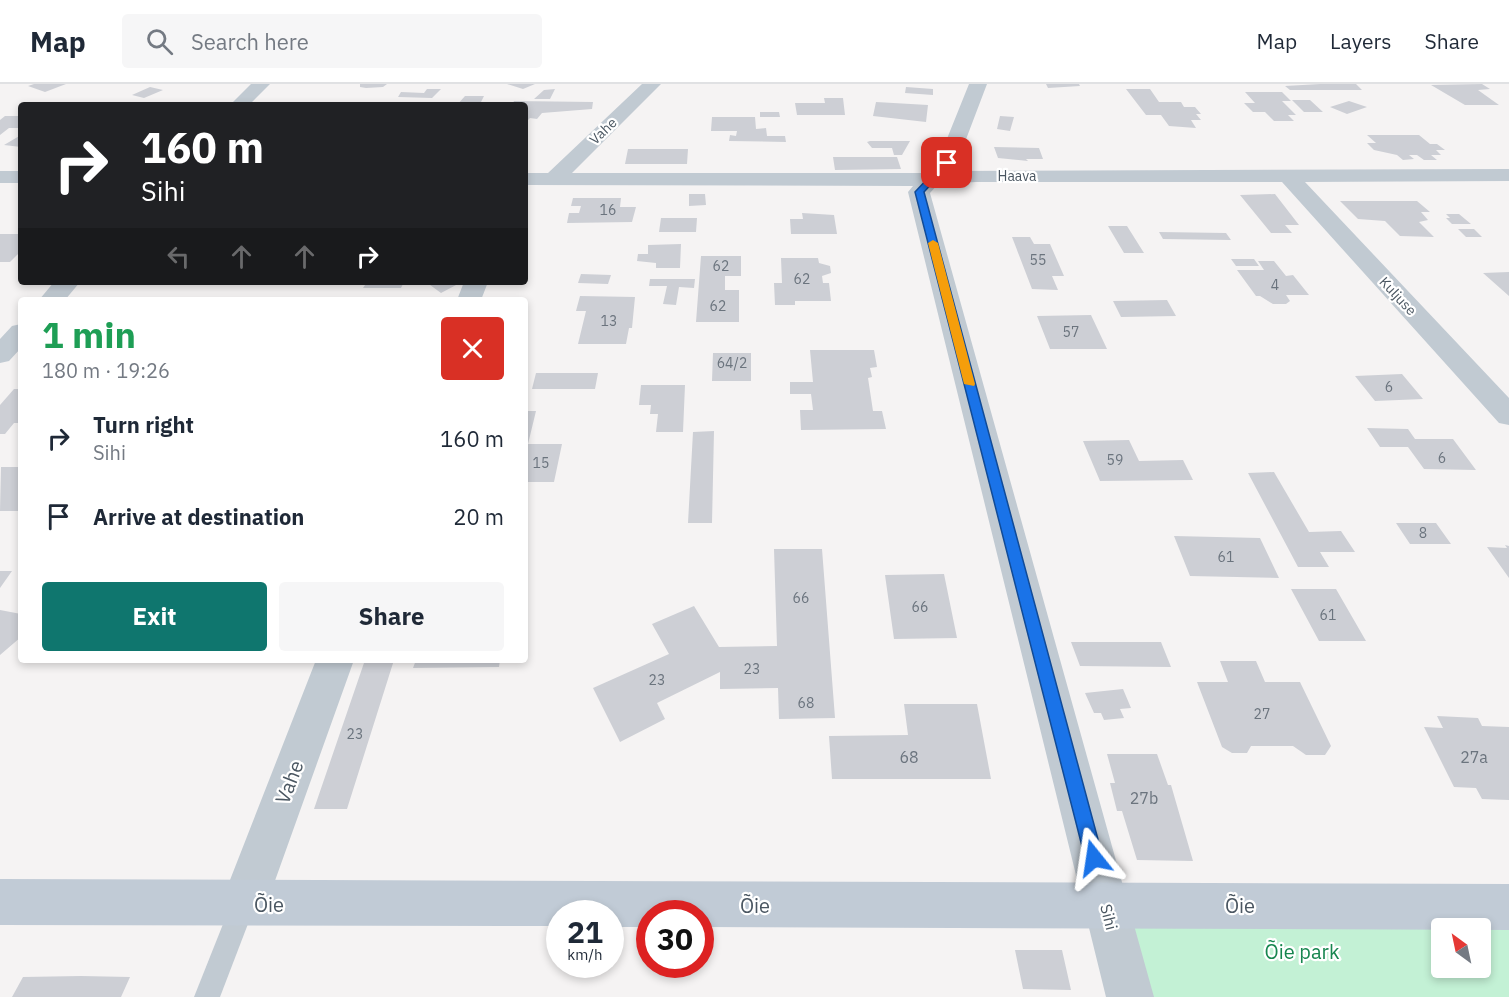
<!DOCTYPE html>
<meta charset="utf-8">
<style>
body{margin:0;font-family:"IBM Plex Sans",sans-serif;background:#f6f6f7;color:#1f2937;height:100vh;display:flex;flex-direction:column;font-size:22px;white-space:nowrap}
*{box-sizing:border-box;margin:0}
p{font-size:20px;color:#747a83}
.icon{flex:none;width:33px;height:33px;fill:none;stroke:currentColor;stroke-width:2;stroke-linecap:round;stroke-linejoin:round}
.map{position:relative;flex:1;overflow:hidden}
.panel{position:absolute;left:18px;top:213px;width:510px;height:366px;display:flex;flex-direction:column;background:#fff;border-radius:6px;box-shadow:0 3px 9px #0003}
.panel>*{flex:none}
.banner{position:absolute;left:18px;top:18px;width:510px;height:183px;border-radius:6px;box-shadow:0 3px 9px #0003;background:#202124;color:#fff;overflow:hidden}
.needle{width:39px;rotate:327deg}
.tools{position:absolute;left:1431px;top:834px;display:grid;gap:12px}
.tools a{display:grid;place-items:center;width:60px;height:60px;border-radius:6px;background:#fff;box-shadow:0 3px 9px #0003;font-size:30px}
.speed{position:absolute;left:546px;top:816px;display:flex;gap:12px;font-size:30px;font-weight:700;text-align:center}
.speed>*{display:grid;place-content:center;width:78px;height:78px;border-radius:50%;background:#fff;box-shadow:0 3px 9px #0003;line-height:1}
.speed small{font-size:15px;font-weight:400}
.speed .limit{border:9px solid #d22;background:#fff;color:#111}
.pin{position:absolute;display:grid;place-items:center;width:51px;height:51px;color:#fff;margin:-26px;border-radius:12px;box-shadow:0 3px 9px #0006}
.me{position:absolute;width:66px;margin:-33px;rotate:345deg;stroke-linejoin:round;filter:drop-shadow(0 0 4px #0008)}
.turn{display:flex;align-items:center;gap:21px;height:126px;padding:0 24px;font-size:27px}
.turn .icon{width:78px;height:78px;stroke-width:2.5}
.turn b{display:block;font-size:42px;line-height:51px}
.lanes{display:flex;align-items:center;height:57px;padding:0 24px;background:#0003;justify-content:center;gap:30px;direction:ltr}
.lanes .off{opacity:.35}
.round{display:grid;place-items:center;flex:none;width:63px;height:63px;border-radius:6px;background:#f6f6f7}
.head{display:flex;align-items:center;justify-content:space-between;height:102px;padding:0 24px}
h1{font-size:36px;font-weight:700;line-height:45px;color:#1e9e55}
.cta{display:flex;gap:12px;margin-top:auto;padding:12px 24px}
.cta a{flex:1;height:69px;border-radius:6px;background:#0f766e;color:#fff;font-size:24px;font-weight:700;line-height:69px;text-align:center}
.cta a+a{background:#f6f6f7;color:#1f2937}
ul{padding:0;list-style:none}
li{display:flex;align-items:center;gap:18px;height:78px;padding:0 24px}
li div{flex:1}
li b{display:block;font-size:22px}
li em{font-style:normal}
header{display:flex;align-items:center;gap:36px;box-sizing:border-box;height:84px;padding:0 30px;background:#fff;border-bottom:2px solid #e0e1e3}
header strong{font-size:28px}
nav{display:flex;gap:33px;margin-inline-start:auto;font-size:21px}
.search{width:420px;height:54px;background:#f6f6f7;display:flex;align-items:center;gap:15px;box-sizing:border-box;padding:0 21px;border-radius:6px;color:#747a83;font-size:22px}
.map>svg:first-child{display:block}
</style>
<header>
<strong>Map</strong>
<div class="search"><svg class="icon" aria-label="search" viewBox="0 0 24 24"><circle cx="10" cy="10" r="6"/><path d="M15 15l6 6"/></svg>Search here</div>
<nav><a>Map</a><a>Layers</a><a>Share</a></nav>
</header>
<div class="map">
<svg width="1509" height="913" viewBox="0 0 1509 913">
<rect width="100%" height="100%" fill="#f5f3f3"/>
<!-- green -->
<path fill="#c3f1d5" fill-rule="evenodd" d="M1106 820 1509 823V913H1130ZM1442 844H1480V884H1442Z"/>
<!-- building -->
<path fill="#cdcfd5" d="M34 0H66L45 8 28 2Z
M360 0H387L383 3 366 4 360 3Z
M507 0H535L523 5Z
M1046 0H1079L1080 2 1048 4Z
M1320 0H1356L1362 6H1290L1285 2Z
M1482 0 1490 5 1478 6 1499 21H1465L1431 1Z
M150 3 163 6 144 14 132 11Z
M906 3 933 5V11L905 9Z
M427 5H441L432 14 398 13 401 8 424 9Z
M555 5 550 15H534L544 6Z
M1126 5H1150L1159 18H1181L1184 23H1195L1201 30H1196L1201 36H1191L1196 44 1169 42 1161 31H1146Z
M1245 8H1282L1291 17H1282L1296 31H1288L1294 37H1274L1265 28H1253L1244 19H1255Z
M465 12H484L480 20 457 21Z
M824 14H843L845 31H797L795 19H825Z
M1292 16H1310L1323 28H1304Z
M514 17 593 18 592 25 542 29 537 35 530 34 527 37 525 21H512Z
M1349 17 1367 23 1347 30 1330 23Z
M876 18 928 21 926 38 873 32Z
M760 28H779L780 33H760Z
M5 32H21V44H9L0 51V36Z
M1000 32 1014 33 1010 47 997 45Z
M712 33H755L756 45 766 44 767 52H785L786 58 729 57 730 51 736 52 737 47H711Z
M21 51V63L4 61Z
M1367 51H1419L1430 60H1437L1445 66H1436L1441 71H1431L1437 76H1424L1417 71H1409L1414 75 1403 76 1397 71 1374 66 1367 59H1376Z
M870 57H910L902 71H894L892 64H872L867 58Z
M994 63 1039 64 1043 75H1026L1028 77 998 74Z
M628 65H688L687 80H625Z
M833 73H897L901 85 835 86Z
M689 110H705L706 121 689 122Z
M1275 110 1299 141H1285L1292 149H1271L1240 111Z
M573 114H621L620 123H636L632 138 567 139 569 129H579L581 122H571Z
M1340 117H1417L1430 128H1421L1428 136 1419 138 1434 153 1400 152 1385 137 1358 135Z
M802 129 834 131 837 150H791L790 135H803Z
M1446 130H1459L1471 140H1452L1446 134H1450Z
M661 134H697L696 148H659Z
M1108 142H1127L1144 169H1124Z
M1458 145H1474L1482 153H1466Z
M1159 148 1226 149 1231 156 1163 155Z
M0 150H21V167L10 178H0Z
M1012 153H1030L1034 160H1050L1064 192H1052L1058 206 1032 205Z
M681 160 680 184H656V179L637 177 638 170H648V161Z
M701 172H741V192H725V206H739V238H696Z
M781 174H818L819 179 830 182 831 189 822 192 823 199H829L831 217H795V221H775L774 199H782Z
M1231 175H1254L1259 182H1236Z
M1258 177H1274L1286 192 1293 191 1309 211H1286L1290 217 1286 220H1273L1260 212H1256L1237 186H1264Z
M1509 188V212L1483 189Z
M581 190 611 191 608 200 578 199Z
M650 195H695L694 204 679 203 676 221 663 220 667 202H649Z
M367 198H404L401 204H363Z
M426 198H455L458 200 441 209Z
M580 212 635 213 632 244H629L626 260H578L586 227H576Z
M1167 216 1176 232 1121 233 1113 217Z
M1091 231 1107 265H1050L1037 232Z
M810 266H874L877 283 870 284 872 293 868 294 873 327H882L886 345 801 346 800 326H813L811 310H790V298H813Z
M713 269H751V297H712Z
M536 289H598L595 305H532Z
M1402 290 1423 315 1375 317 1355 292Z
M641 301H685L683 348H656L658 330H650L651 321H639Z
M14 305H21V339H14L5 350H0V321Z
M525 327H536L528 360H562L554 398H525Z
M1367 344 1408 345 1415 355H1453L1476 386 1424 385 1408 363H1380Z
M714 347 712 439H688L693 348Z
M1129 356 1139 377 1183 376 1193 396 1100 397 1083 357Z
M1 383H21V427H0Z
M1274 388 1309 448 1341 447 1355 468H1320L1329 483H1298L1248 389Z
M1396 439H1436L1451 460H1410Z
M1174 452 1260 454 1279 494 1190 492Z
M1505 461 1509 462V494L1487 463 1507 464Z
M774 465H822L835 634 779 635 778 604 720 605V588L657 619 665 635 620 658 593 604 669 570 652 540 694 522 719 563 777 562Z
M0 487H12L0 504Z
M944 490 957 554 894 555 885 491Z
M1291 505H1336L1366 557H1319Z
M0 526 21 530V553L0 571Z
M1071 558H1161L1171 583 1080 582Z
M365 576H394L347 725H314Z
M416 576H500L499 583 413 584Z
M1220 577H1256L1265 598H1300L1331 662 1325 671H1306L1293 662H1251L1247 669H1232L1222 663 1197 598H1228Z
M1123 605 1131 624 1120 625 1124 634 1104 636 1101 629H1094L1085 609Z
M904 620H977L991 695H832L829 652 908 651Z
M1437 632 1478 634 1482 642 1509 643V716L1482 715 1476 704 1454 703 1424 643 1443 644Z
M1107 670H1157L1168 701H1171L1193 777 1137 776 1122 727H1117L1110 699H1115Z
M1015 866H1062L1071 906 1023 905Z
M81 892 130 893 121 913H12L23 893Z"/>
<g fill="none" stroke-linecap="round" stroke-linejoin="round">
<!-- lane -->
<path fill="#c1cad2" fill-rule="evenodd" d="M244 807 253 810 256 819 220 913H194L235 810Z"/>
<!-- street -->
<path fill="#c1cad2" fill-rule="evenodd" d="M251 0H270L249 21H230Z
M642 0H661L572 89H926L938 77 969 0H987L957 79 951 87 1509 85V97L1305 98 1509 314V341L1499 339 1282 98H976L938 100 930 109 1154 913H1106L908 108 913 102 525 101V89H548Z
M0 87H21V99H0Z
M54 198H80L65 216H39Z
M464 198H488L481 216H457Z
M21 240V264L9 277 0 279V255L12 242Z
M316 576H354L267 819 260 835 244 842 228 835 221 819Z"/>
<!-- secondary -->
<path fill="#c1cbd6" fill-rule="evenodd" d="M0 795 1509 800V846L700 843V830H650V843H610V830H560V842L0 841Z"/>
</g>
<!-- route -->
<path fill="#1a73e8" stroke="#114b97" stroke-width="1.5" d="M944 77 951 79 924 108 1103 774 1100 780 1094 783 1087 780 1085 774 915 108Z"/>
<!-- slow -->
<path fill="#f59e0b" d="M933 156 938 159 975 300 974 302 964 300 928 159Z"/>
<g text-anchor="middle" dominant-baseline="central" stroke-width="4.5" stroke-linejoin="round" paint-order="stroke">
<!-- far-street labels -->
<g font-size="14" fill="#4a5661" stroke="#fff">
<text transform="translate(603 47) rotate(-44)">Vahe</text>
<text x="1017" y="92">Haava</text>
<text transform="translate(1398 212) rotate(47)">Kuljuse</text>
</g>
<!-- number labels -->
<g font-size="14" fill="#6b747e">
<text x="608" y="126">16</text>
<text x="1038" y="176">55</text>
<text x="721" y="182">62</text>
<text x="802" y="195">62</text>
<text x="1275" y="201">4</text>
<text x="718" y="222">62</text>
<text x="609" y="237">13</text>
<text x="1071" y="248">57</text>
<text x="732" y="279">64/2</text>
<text x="1389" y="303">6</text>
<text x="1442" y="374">6</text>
<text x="1115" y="376">59</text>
<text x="541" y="379">15</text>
<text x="1423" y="449">8</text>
<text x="1226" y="473">61</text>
<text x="801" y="514">66</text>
<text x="920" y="523">66</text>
<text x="1328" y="531">61</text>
<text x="752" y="585">23</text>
<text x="657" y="596">23</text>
<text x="806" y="619">68</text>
<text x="1262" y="630">27</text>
<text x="355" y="650">23</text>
</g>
<!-- near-number labels -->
<g font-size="16" fill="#6b747e">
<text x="909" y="673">68</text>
<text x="1474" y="673">27a</text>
<text x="1144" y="714">27b</text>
</g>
<!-- street labels -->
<g font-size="16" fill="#4a5661" stroke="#fff">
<text transform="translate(1109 833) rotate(76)">Sihi</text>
</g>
<!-- near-street labels -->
<g font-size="20" fill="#4a5661" stroke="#fff">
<text transform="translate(289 698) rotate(-69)">Vahe</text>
<text x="269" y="820">Õie</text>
<text x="755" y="821">Õie</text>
<text x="1240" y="821">Õie</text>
</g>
<!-- near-park labels -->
<g font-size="20" fill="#17864f" stroke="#fff">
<text x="1302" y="867">Õie park</text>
</g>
</g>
</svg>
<div class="tools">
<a><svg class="needle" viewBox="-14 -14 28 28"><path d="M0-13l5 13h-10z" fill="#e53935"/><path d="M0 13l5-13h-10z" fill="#747a83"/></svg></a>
</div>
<div class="speed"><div>21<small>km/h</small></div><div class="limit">30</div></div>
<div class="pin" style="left:947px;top:79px;background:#d93025"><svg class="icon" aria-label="arrive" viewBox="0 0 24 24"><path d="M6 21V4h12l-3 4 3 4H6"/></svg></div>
<svg class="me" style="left:1094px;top:774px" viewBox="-20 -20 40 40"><path d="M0-17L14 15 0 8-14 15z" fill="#1a73e8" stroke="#fff" stroke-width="4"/></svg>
<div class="banner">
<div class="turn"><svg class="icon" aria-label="right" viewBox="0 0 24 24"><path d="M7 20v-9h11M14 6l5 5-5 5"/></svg><div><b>160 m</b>Sihi</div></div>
<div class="lanes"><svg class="icon off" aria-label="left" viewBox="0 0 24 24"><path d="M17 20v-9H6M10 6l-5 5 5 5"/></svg><svg class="icon off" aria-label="ahead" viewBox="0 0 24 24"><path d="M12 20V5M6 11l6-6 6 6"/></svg><svg class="icon off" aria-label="ahead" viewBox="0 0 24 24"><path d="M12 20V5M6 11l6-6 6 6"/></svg><svg class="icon" aria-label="right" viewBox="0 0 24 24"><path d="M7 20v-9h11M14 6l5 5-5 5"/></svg></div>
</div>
<section class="panel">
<div class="head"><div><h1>1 min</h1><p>180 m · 19:26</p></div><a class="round" style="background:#d93025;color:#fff"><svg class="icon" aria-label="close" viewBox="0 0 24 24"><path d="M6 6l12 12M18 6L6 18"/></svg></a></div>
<ul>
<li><svg class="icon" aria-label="right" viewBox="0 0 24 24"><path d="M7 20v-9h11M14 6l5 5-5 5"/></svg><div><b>Turn right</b><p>Sihi</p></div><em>160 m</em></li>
<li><svg class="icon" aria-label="arrive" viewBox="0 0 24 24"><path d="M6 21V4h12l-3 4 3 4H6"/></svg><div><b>Arrive at destination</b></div><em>20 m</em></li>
</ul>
<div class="cta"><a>Exit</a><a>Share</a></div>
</section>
</div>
